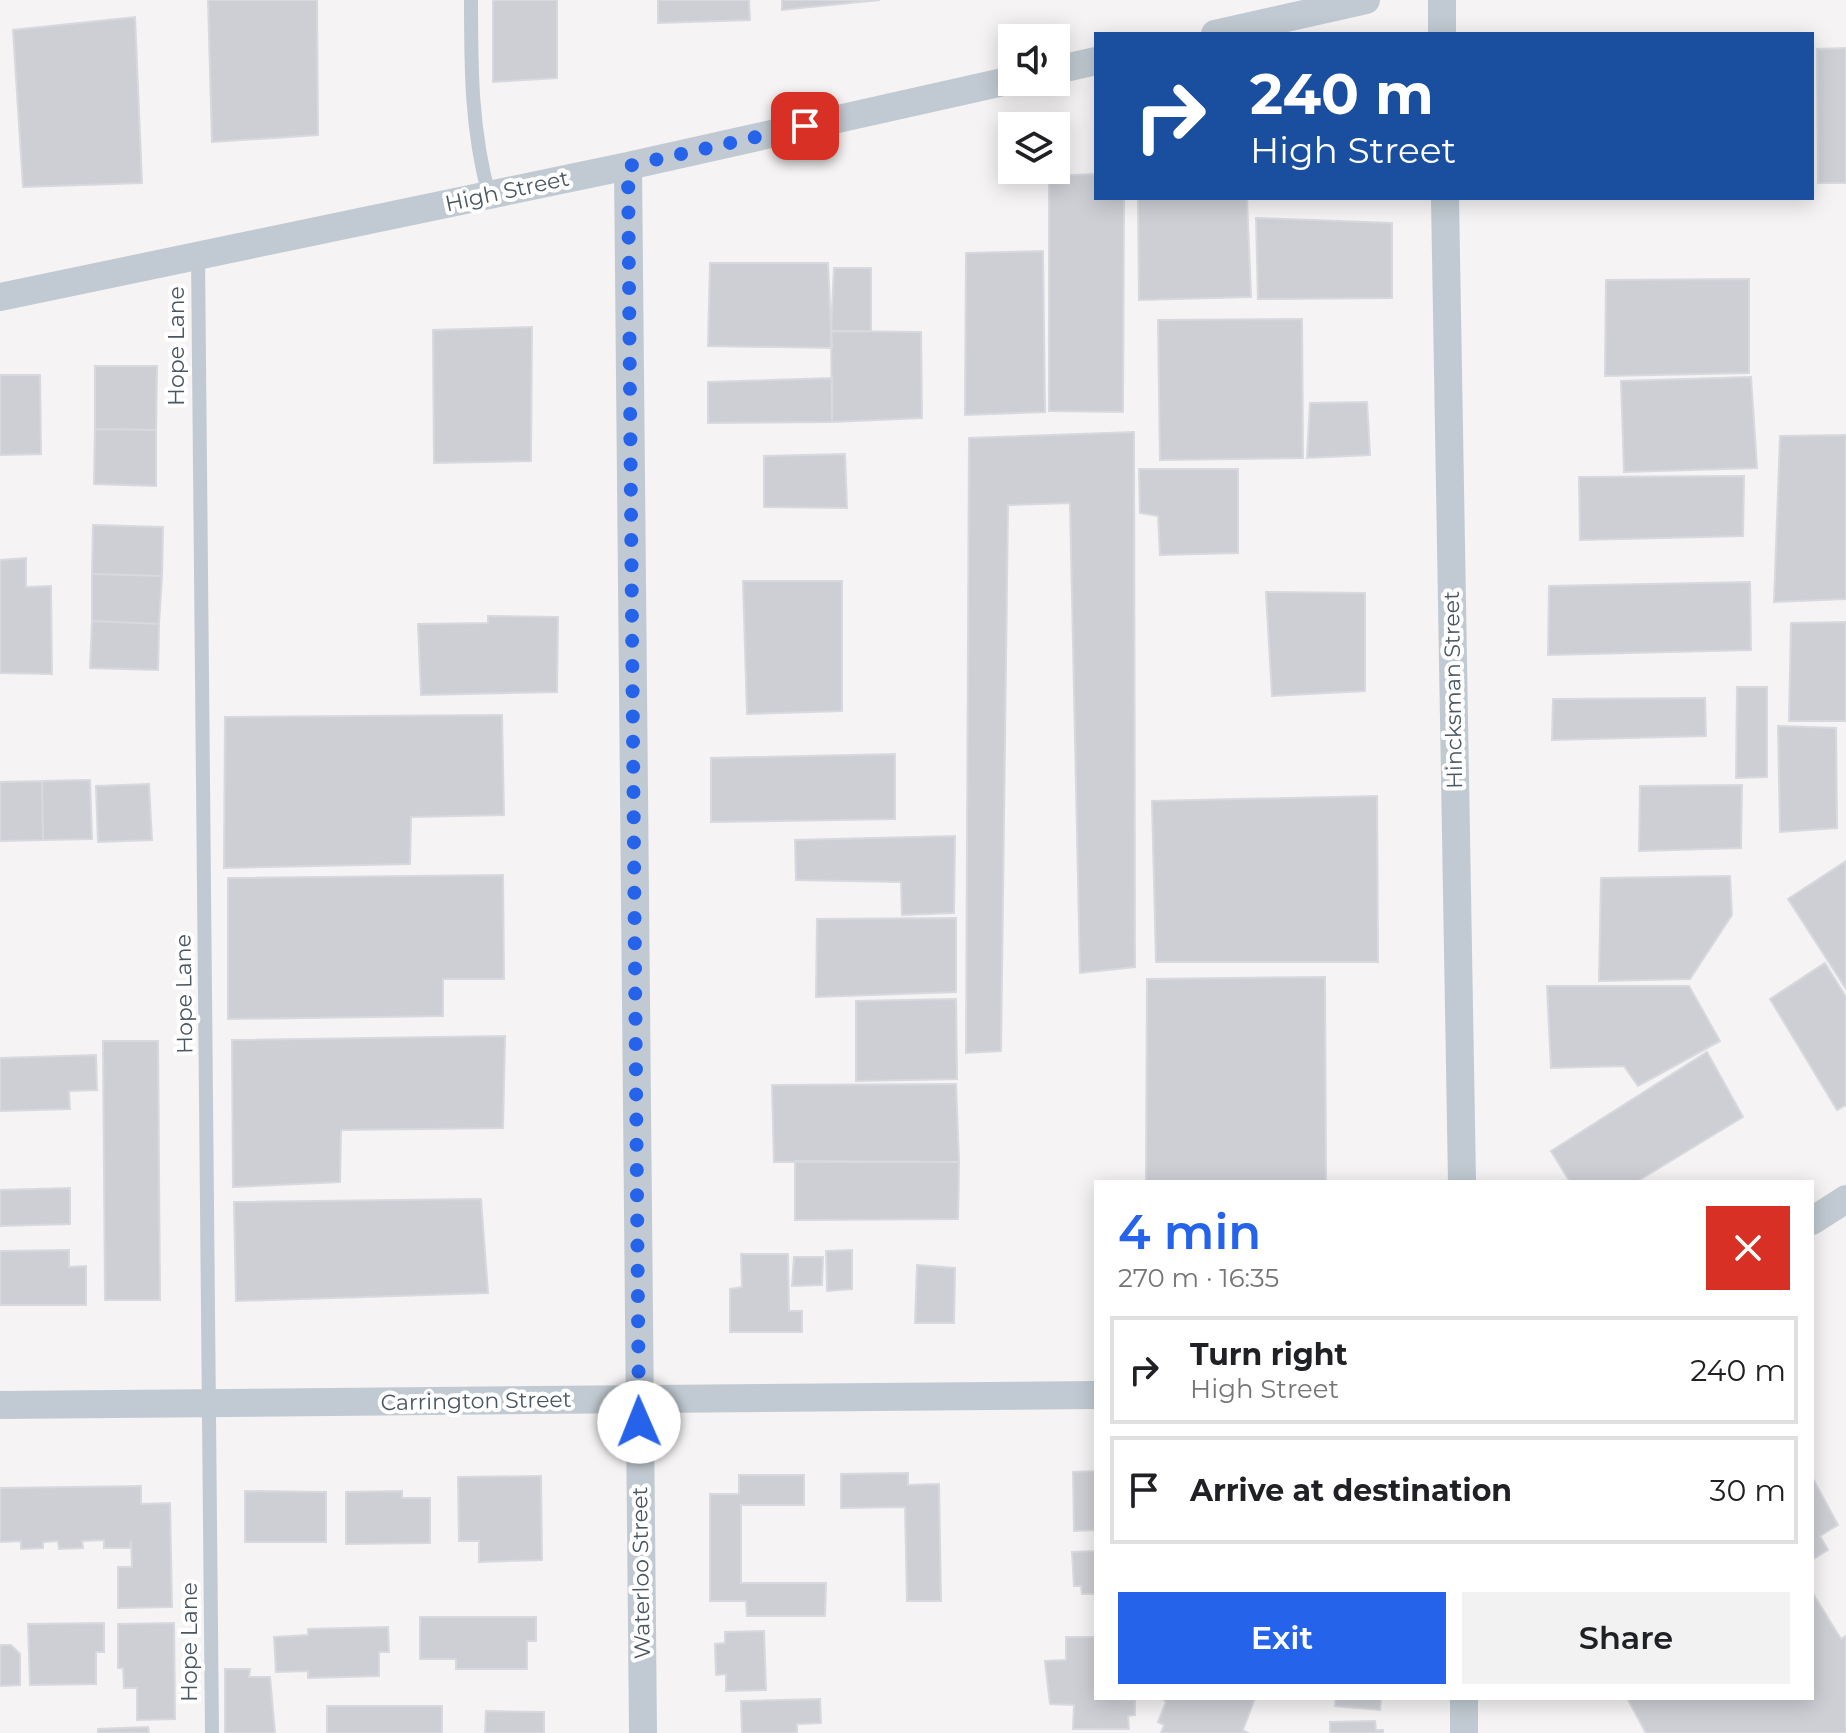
<!DOCTYPE html>
<meta charset="utf-8">
<style>
body{margin:0;font-family:Montserrat,sans-serif;background:#f2f2f2;color:#202124;height:100vh;display:flex;flex-direction:column;font-size:30px;white-space:nowrap}
*{box-sizing:border-box;margin:0}
p{font-size:26px;color:#757577}
.icon{flex:none;width:44px;height:44px;fill:none;stroke:currentColor;stroke-width:2;stroke-linecap:round;stroke-linejoin:round}
.map{position:relative;flex:1;overflow:hidden}
.side{position:absolute;left:1094px;top:1180px;width:720px;height:520px;display:flex;flex-direction:column;background:#fff;border-radius:0px;box-shadow:0 4px 20px #0003}
.side>*{flex:none}
.hud{position:absolute;left:1094px;top:32px;width:720px;height:168px;border-radius:0px;box-shadow:0 4px 20px #0003;background:#1a4fa0;color:#fff;overflow:hidden}
.fabs{position:absolute;left:998px;top:24px;display:grid;gap:16px}
.fabs a{display:grid;place-items:center;width:72px;height:72px;border-radius:0px;background:#fff;box-shadow:0 4px 20px #0003;font-size:40px}
.pin{position:absolute;display:grid;place-items:center;width:68px;height:68px;color:#fff;margin:-34px;border-radius:16px;box-shadow:0 4px 12px #0006}
.me{position:absolute;width:88px;margin:-44px;rotate:359deg;stroke-linejoin:round;filter:drop-shadow(0 0 6px #0008)}
.turn{display:flex;align-items:center;gap:28px;height:168px;padding:0 24px;font-size:36px}
.turn .icon{width:104px;height:104px;stroke-width:2.5}
.turn b{display:block;font-size:56px;line-height:68px}
.round{display:grid;place-items:center;flex:none;width:84px;height:84px;border-radius:0px;background:#f2f2f2}
.headline{display:flex;align-items:center;justify-content:space-between;height:136px;padding:0 24px}
h1{font-size:48px;font-weight:600;line-height:60px;color:#2563eb}
.action{display:flex;gap:16px;margin-top:auto;padding:16px 24px}
.action a{flex:1;height:92px;border-radius:0px;background:#2563eb;color:#fff;font-size:32px;font-weight:600;line-height:92px;text-align:center}
.action a+a{background:#f2f2f2;color:#202124}
ul{padding:0;list-style:none}
li{display:flex;align-items:center;gap:24px;height:108px;margin:0 16px 12px;padding:0 8px;border:4px solid #e0e0e0;border-radius:0px}
li div{flex:1}
li b{display:block;font-size:30px}
li em{font-style:normal}
.map>svg:first-child{display:block}
</style>
<div class="map">
<svg width="1846" height="1733" viewBox="0 0 1846 1733">
<rect width="100%" height="100%" fill="#f5f3f3"/>
<!-- building -->
<path fill="#cdcfd5" stroke="#d7d9de" stroke-width="2" d="M208 0H317L318 135 212 142Z
M493 0H557V78L493 82Z
M658 0H749L750 20 658 23Z
M782 0H880L782 10Z
M135 17 142 183 23 187 13 30Z
M1846 48V183H1818L1817 49Z
M1096 174V198H1124L1123 412 1049 411V176Z
M1138 198H1247L1251 297 1139 300Z
M1256 218 1392 223V298L1258 299Z
M1043 251 1045 412 965 415 966 253Z
M710 263H828L832 348 708 346Z
M834 268H871V331H831Z
M1749 279V373L1605 376 1606 280Z
M1302 319 1303 458 1160 460 1158 320Z
M532 327 531 461 434 463 433 330Z
M831 331 921 332 922 418 832 422Z
M95 366H157L156 430 95 429Z
M0 375H40L41 454 0 455Z
M1751 377 1757 468 1624 472 1621 381Z
M832 378V422L708 423V382Z
M1367 402 1370 455 1307 458 1310 403Z
M95 429 156 430V486L94 484Z
M1134 432 1135 967 1080 973 1070 503 1008 505 1001 1051 966 1053 969 438Z
M1846 435V599L1774 602 1780 436Z
M845 454 847 508 764 507V456Z
M1139 469H1238V553L1160 555 1158 516 1140 513Z
M1744 476 1743 536 1580 540 1579 477Z
M93 525 163 527 162 576 92 574Z
M26 558V587L51 586 52 674 0 673V560Z
M92 574 162 576 159 624 92 621Z
M743 581H842V711L747 714Z
M1750 582 1751 650 1548 655 1549 586Z
M1266 592 1365 593V691L1272 696Z
M488 616 558 617 557 692 421 695 418 624 488 623Z
M92 621 159 624 158 670 90 668Z
M1846 622V721H1789L1791 623Z
M1737 687H1767V777L1736 778Z
M1705 698 1706 736 1552 740 1553 699Z
M502 715 504 815 411 817 410 864 224 868 225 717Z
M1778 726 1836 728 1837 828 1780 832Z
M895 754V819L711 822V758Z
M90 780 92 839 43 840 42 781Z
M42 781 43 840 0 841V782Z
M149 784 152 840 98 842 96 786Z
M1742 785 1741 848 1639 851 1640 786Z
M1377 796 1378 962H1156L1152 801Z
M955 836 954 913 902 915 901 882 796 880 795 840Z
M1846 861V989L1788 899Z
M503 875 504 979H443V1016L228 1019V878Z
M1730 876 1732 915 1690 979 1599 981 1601 878Z
M956 918V992L816 997 817 919Z
M1825 963 1846 997V1105L1837 1110 1770 999Z
M1325 977 1326 1182H1146L1147 979Z
M1547 986H1689L1720 1041 1638 1086 1624 1066 1551 1068Z
M956 999 957 1079 856 1081V1001Z
M505 1036 503 1128 341 1130 340 1182 233 1187 232 1040Z
M103 1041H158L160 1300H105Z
M1707 1052 1743 1117 1636 1182H1570L1551 1151Z
M96 1055 97 1090 69 1091 70 1109 0 1111V1058Z
M956 1084 959 1162H774L772 1085Z
M795 1161 959 1162 958 1219 795 1220Z
M70 1188V1224L0 1226V1190Z
M481 1199 488 1293 236 1301 234 1202Z
M69 1250V1267L86 1266V1305H0V1251Z
M852 1250V1289L827 1291 826 1251Z
M741 1254H788L789 1311H802V1332H730V1289L742 1287Z
M794 1257H823L822 1285 792 1286Z
M917 1265 955 1268 954 1323H915Z
M1096 1471V1530L1074 1531 1073 1472Z
M908 1473V1485L939 1484 941 1601H907L905 1507 841 1508V1474Z
M739 1475H804V1505H741V1583H826L825 1616H747L746 1601H710V1494H739Z
M541 1476 542 1560 479 1562V1541H459L458 1477Z
M1812 1477 1838 1525 1820 1536 1828 1550 1812 1560Z
M141 1486V1504L170 1503 172 1607 118 1608V1567H132L131 1541 130 1548H104V1540L82 1541 83 1548 59 1549 58 1541 43 1542V1548L21 1549V1541L0 1542V1488Z
M245 1491 326 1492V1542H245Z
M402 1491V1498H430V1543L346 1544V1492Z
M1096 1551V1594H1082L1081 1586H1074L1072 1552Z
M1812 1592 1841 1639 1846 1636V1733H1646L1627 1698H1812Z
M420 1617H536V1641H527V1669H456V1659H420Z
M104 1623V1652H96V1684L30 1685 28 1624Z
M174 1623 175 1719 137 1720V1688H124L123 1668H118V1624Z
M388 1627 389 1652H379V1676L308 1678V1671L276 1672 274 1637 308 1635V1629Z
M764 1631 766 1690 726 1691V1674L716 1675 715 1644 725 1643V1632Z
M1066 1637H1096V1698L1135 1700V1715L1128 1716 1129 1729H1073L1074 1705 1050 1704 1045 1661 1066 1660Z
M0 1645H11L20 1654V1685L0 1686Z
M225 1669H250L249 1677H270L275 1733H225Z
M1162 1698H1255L1243 1730 1248 1733H1161L1164 1725 1158 1722 1166 1702Z
M1336 1698H1381L1380 1710 1335 1706Z
M820 1699 821 1723 797 1724V1733H742L741 1701Z
M327 1706H442V1733H327Z
M486 1711 544 1712V1733H485Z
M1375 1721 1376 1730H1383V1733H1330V1722Z
M148 1727 149 1733H98V1729Z"/>
<g fill="none" stroke-linecap="round" stroke-linejoin="round">
<!-- service -->
<path stroke="#c1cad2" stroke-width="14" d="M471 0C471 67 471 130 489 195
M198 255 212 1733"/>
<!-- minor -->
<path stroke="#c1cad2" stroke-width="28" d="M1442 0V34
M1215 34 1366 0
M1056 70 1096 61
M628 166 643 1733
M1445 198 1462 1182
M0 297 628 166 1012 80
M1812 1221 1846 1199
M0 1405 1096 1395
M1464 1733V1698"/>
</g>
<g fill="none" stroke-linecap="round" stroke-linejoin="round">
<!-- route -->
<path stroke="#2563eb" stroke-width="14" stroke-dasharray="0 25.2" d="M639 1422 628 166 805 126"/>
</g>
<g text-anchor="middle" dominant-baseline="central" stroke-width="8" stroke-linejoin="round" paint-order="stroke">
<!-- street labels -->
<g font-size="22" fill="#4a5661" stroke="#fff">
<text transform="translate(507 191) rotate(-12)">High Street</text>
<text transform="translate(176 346) rotate(-90)">Hope Lane</text>
<text transform="translate(1453 690) rotate(-91)">Hincksman Street</text>
<text transform="translate(184 994) rotate(-91)">Hope Lane</text>
<text transform="translate(476 1401) rotate(-1)">Carrington Street</text>
<text transform="translate(641 1573) rotate(-91)">Waterloo Street</text>
<text transform="translate(189 1642) rotate(-90)">Hope Lane</text>
</g>
</g>
</svg>
<div class="fabs">
<a><svg class="icon" aria-label="sound" viewBox="0 0 24 24"><path d="M4 9h4l5-4v14l-5-4H4zM17 9q2 3 0 6"/></svg></a>
<a><svg class="icon" aria-label="layers" viewBox="0 0 24 24"><path d="M12 4l9 5-9 5-9-5zM3 14l9 5 9-5"/></svg></a>
</div>
<div class="pin" style="left:805px;top:126px;background:#d93025"><svg class="icon" aria-label="arrive" viewBox="0 0 24 24"><path d="M6 21V4h12l-3 4 3 4H6"/></svg></div>
<svg class="me" style="left:639px;top:1422px" viewBox="-20 -20 40 40"><circle r="19" fill="#fff"/><path d="M0-13L10 11 0 6-10 11z" fill="#2563eb"/></svg>
<div class="hud">
<div class="turn"><svg class="icon" aria-label="right" viewBox="0 0 24 24"><path d="M7 20v-9h11M14 6l5 5-5 5"/></svg><div><b>240 m</b>High Street</div></div>
</div>
<section class="side">
<div class="headline"><div><h1>4 min</h1><p>270 m · 16:35</p></div><a class="round" style="background:#d93025;color:#fff"><svg class="icon" aria-label="close" viewBox="0 0 24 24"><path d="M6 6l12 12M18 6L6 18"/></svg></a></div>
<ul>
<li><svg class="icon" aria-label="right" viewBox="0 0 24 24"><path d="M7 20v-9h11M14 6l5 5-5 5"/></svg><div><b>Turn right</b><p>High Street</p></div><em>240 m</em></li>
<li><svg class="icon" aria-label="arrive" viewBox="0 0 24 24"><path d="M6 21V4h12l-3 4 3 4H6"/></svg><div><b>Arrive at destination</b></div><em>30 m</em></li>
</ul>
<div class="action"><a>Exit</a><a>Share</a></div>
</section>
</div>
